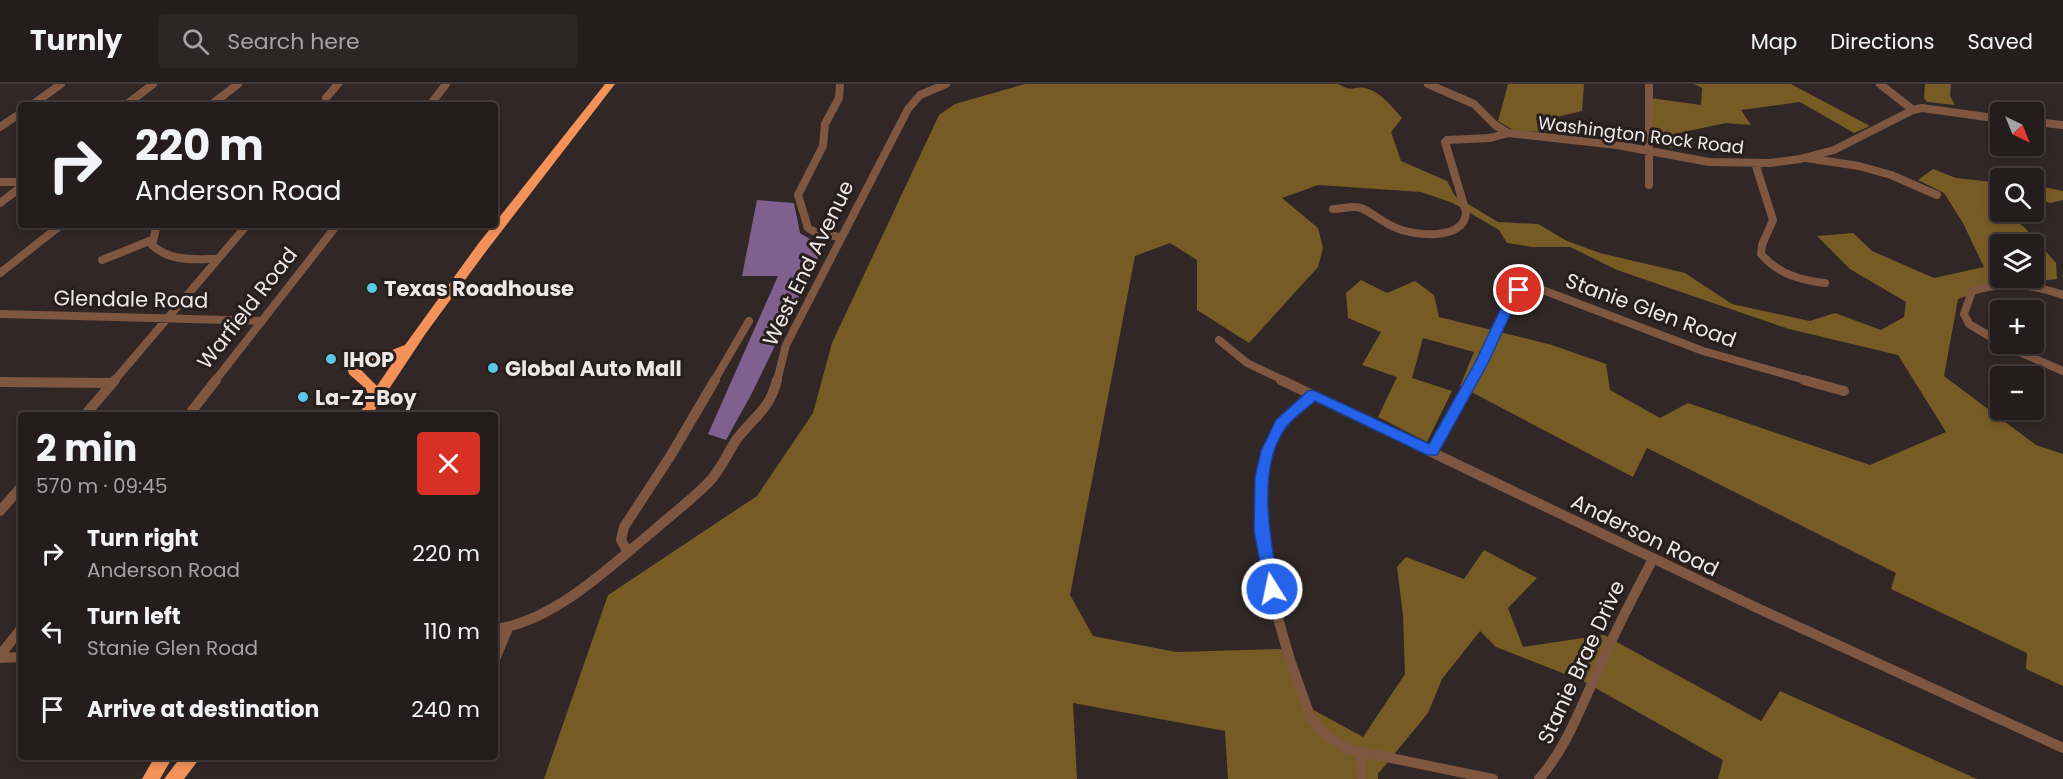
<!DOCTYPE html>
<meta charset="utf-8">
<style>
body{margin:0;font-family:Poppins,sans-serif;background:#2d2626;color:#f1f3f6;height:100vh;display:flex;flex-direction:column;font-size:22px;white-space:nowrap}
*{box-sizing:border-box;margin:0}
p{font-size:20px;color:#a3a2a4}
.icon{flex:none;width:33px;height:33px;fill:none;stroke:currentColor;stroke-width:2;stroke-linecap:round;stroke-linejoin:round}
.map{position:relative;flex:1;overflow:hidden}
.drawer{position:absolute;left:18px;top:328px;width:480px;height:348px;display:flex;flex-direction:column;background:#251d1d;border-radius:6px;box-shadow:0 3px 9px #0003,0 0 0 2px #423b3b}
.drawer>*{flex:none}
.guide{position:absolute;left:18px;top:18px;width:480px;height:126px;border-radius:6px;box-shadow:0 3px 9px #0003,0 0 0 2px #423b3b;background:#251d1d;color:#f1f3f6;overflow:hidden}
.needle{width:39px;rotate:137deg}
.tools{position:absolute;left:1990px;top:18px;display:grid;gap:12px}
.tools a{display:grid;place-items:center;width:54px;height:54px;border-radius:6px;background:#251d1d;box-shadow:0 3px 9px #0003,0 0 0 2px #423b3b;font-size:30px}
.pin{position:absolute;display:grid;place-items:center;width:51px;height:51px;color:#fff;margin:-26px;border:3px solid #fff;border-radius:50%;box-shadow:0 2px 6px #0007}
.me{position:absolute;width:66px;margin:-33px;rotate:350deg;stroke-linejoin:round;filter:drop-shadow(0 0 4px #0008)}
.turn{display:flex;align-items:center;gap:21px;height:126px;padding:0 18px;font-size:27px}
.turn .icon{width:78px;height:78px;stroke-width:2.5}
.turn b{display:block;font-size:42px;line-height:51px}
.round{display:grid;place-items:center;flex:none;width:63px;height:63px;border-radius:6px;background:#2d2626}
.headline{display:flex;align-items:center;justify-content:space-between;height:102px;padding:0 18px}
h1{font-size:36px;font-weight:700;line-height:45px}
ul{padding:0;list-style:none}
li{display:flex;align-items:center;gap:18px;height:78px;padding:0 18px}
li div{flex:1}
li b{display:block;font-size:22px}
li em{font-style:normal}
header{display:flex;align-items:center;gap:36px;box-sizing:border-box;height:84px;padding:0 30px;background:#251d1d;border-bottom:2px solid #423b3b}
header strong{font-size:28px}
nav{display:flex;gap:33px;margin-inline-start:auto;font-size:21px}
.search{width:420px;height:54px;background:#2d2626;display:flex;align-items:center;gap:15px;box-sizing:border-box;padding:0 21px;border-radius:6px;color:#a3a2a4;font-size:22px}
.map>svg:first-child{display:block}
</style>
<header>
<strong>Turnly</strong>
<div class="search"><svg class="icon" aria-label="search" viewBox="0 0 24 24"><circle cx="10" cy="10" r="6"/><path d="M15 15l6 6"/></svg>Search here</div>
<nav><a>Map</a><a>Directions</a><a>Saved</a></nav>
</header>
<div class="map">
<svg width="2063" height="695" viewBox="0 0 2063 695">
<rect width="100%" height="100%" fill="#312727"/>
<!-- forest -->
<path fill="#775b25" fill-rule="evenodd" d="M1025 0H1338C1355 9 1352 2 1365 4 1380 7 1393 24 1402 34L1391 48 1401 77 1447 97 1455 112 1498 138 1538 140 1567 157 1600 169 1685 189 1732 220 1810 237 1835 229 1881 246 1904 233 1906 218 1850 185 1817 152 1853 149 1872 167 1934 194 1984 183 1963 139 1944 109 1918 96 1933 85 1956 94 2001 99V117L1994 119 2001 125V128H2005L2025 144 2056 179 2057 195 2000 200 1958 215 1944 292 2036 361 2063 370V602L2026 585 2027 569 1891 505 1896 489 1647 364 1633 393 1460 302 1474 268 1423 254 1412 294 1452 307 1427 358 1378 333 1397 293 1362 281 1381 248 1348 234 1346 209 1361 196 1387 209 1415 197 1434 211 1439 233 1552 261 1606 280 1610 306 1660 334 1688 319 1870 381 1946 348 1898 271 1789 245 1617 186 1570 163H1532L1507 159 1499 146 1453 119 1421 108 1318 101 1282 114 1318 144 1323 164 1318 183 1249 259 1197 226V176L1170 159 1135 172 1070 511 1093 552 1176 568 1281 565 1308 623 1363 653 1405 590 1403 531 1397 483 1406 473 1464 495 1484 466 1537 494 1508 524 1523 563 1604 551 1761 637 1780 607 1977 695H1718L1723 676 1583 597 1496 563 1480 547 1442 595 1428 629 1378 690V695H1228L1225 647 1073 619 1077 695H544L608 511 757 412 813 329 832 259 939 31 955 20ZM2001 160H2034V194H2001Z
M1508 0H1584L1582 27 1552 34 1551 48 1515 47 1498 37Z
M1694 0H1791L1870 42 1854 49 1800 18 1741 26 1751 41 1726 39 1674 50 1673 64 1649 60 1650 14 1701 21 1702 4Z
M1925 0H1951L1950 12 1955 21 1927 18 1924 14Z
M2034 101 2063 107V116L2051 119 2034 115Z"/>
<!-- water -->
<path fill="#7f608e" d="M757 116 794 119 800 149 823 163 752 309 726 356 708 350 778 192H742Z"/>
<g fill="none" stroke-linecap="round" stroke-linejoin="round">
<!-- minor-far1 -->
<path stroke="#7f5741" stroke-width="8" d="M840 0 839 14 825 40 823 62 798 111 808 144 817 149 840 153
M1428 0 1474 20 1495 41 1508 49
M1649 0V101
M1880 0 1913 26
M326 14 338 0
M32 21 61 0
M126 21 153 0
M211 21 238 0
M430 21 446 0
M2034 38 2063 41
M0 43 21 29
M1806 74 1859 82 1891 91 1937 111
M1755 79 1773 136 1762 161 1761 170C1778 190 1800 196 1825 199
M0 98H21
M0 119 21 103
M1333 125C1342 125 1353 121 1361 124 1373 129 1382 138 1394 143 1412 152 1465 158 1466 128L1445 58 1447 56 1490 54 1508 49 1617 61 1709 78 1770 79 1800 75 1834 66 1913 26 1922 24 2001 35
M157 141 152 161C170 178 194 175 217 175
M102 176 152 156
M0 189 61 141
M0 230 262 237
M1219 256 1247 279 1285 297
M2001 259 1969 240 1964 230 1972 207C2004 197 2032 200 2063 211
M2001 260 2063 287
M114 297 247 141
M215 297 337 141
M714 297 749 237
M777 297 786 261 908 25 920 11 946 0
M1471 297 1514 209 1524 204 1540 205 1703 267 1809 297"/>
<!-- minor -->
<path stroke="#7f5741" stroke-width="10" d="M1281 296 1755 523 2063 664
M1804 296 1844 307
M0 298 112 299
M1313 311 1286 335 1271 357 1262 393 1261 422 1262 453 1273 517 1290 576 1310 632 1323 649 1347 665 1493 695
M84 332 115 296
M188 332 216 296
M1432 367 1472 296
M0 427 21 403
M628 468 621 456 624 443 671 371 715 296
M495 545C553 538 608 484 652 448 670 432 690 417 707 400 720 388 727 369 737 355 755 331 769 327 777 296
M0 571 21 545
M0 574 21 573
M495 575 508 544
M1361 670 1362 695
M1539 695C1565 665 1578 630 1594 595 1612 554 1632 514 1653 475"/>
<!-- highway -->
<path fill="#f49259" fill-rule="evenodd" d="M605 0H615L487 166 426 249 371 332H358L369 314 366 305 349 290 348 287 349 284H359L377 302 396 274C384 279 369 284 357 281L355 278 357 275 379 271 405 261 478 160Z
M154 674H172L160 695H142Z
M180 674H200L184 695H164Z"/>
</g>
<!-- route -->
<path fill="#2563eb" stroke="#184099" stroke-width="1.5" d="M1519 202 1525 206 1519 211 1488 279 1437 371H1427L1315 317C1306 325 1294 333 1287 342 1255 382 1271 459 1279 505L1277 510 1272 512 1266 510 1254 447 1255 393 1261 367 1276 336 1308 307 1313 306 1429 360 1475 279 1508 209Z"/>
<!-- markers -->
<g fill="#5bc8e7" stroke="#271e1e" stroke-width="2">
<circle cx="372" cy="204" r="6"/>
<circle cx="331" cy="275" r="6"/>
<circle cx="493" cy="284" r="6"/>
<circle cx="303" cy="313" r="6"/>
</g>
<g text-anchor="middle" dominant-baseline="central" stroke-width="6" stroke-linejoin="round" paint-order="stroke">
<!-- far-street labels -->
<g font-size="18" fill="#eee7e7" stroke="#271e1e">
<text transform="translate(1641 51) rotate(7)">Washington Rock Road</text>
</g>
<!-- street labels -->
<g font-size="21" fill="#eee7e7" stroke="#271e1e">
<text transform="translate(808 179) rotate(-64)">West End Avenue</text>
<text transform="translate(131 215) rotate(1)">Glendale Road</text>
<text transform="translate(247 224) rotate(-52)">Warfield Road</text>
<text transform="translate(1651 226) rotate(20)">Stanie Glen Road</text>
<text transform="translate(1645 451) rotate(26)">Anderson Road</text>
<text transform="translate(1581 578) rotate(-65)">Stanie Brae Drive</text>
</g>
<!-- poi labels -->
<g font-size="21" font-weight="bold" fill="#eee7e7" stroke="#271e1e" text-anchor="start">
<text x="384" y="204">Texas Roadhouse</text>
<text x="343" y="275">IHOP</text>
<text x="505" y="284">Global Auto Mall</text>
<text x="315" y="313">La-Z-Boy</text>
</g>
</g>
</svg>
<div class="tools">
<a><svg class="needle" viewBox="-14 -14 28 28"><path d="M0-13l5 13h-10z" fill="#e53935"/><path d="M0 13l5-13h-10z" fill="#a3a2a4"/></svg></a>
<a><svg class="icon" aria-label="search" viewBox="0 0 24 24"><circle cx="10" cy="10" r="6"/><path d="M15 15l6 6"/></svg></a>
<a><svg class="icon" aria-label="layers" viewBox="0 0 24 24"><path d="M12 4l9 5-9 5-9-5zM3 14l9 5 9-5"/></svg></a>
<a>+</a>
<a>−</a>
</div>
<div class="pin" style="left:1519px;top:206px;background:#d93025"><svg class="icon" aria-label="arrive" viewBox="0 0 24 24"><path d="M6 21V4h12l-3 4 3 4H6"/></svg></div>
<svg class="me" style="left:1272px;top:505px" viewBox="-20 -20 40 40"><circle r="17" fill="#2563eb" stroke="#fff" stroke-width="3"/><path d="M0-11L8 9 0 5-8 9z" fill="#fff"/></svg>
<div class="guide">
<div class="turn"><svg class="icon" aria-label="right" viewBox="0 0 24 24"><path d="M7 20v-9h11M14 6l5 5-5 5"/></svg><div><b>220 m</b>Anderson Road</div></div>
</div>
<section class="drawer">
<div class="headline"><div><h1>2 min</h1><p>570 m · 09:45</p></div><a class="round" style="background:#d93025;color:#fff"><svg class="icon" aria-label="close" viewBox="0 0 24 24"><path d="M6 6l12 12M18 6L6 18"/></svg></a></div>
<ul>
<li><svg class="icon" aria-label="right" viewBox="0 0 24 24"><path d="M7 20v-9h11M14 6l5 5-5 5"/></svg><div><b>Turn right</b><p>Anderson Road</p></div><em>220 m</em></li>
<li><svg class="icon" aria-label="left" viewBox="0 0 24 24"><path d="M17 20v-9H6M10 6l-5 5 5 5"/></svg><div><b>Turn left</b><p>Stanie Glen Road</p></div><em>110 m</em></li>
<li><svg class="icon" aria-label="arrive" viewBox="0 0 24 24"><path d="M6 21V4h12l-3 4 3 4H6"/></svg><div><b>Arrive at destination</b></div><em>240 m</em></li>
</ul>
</section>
</div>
